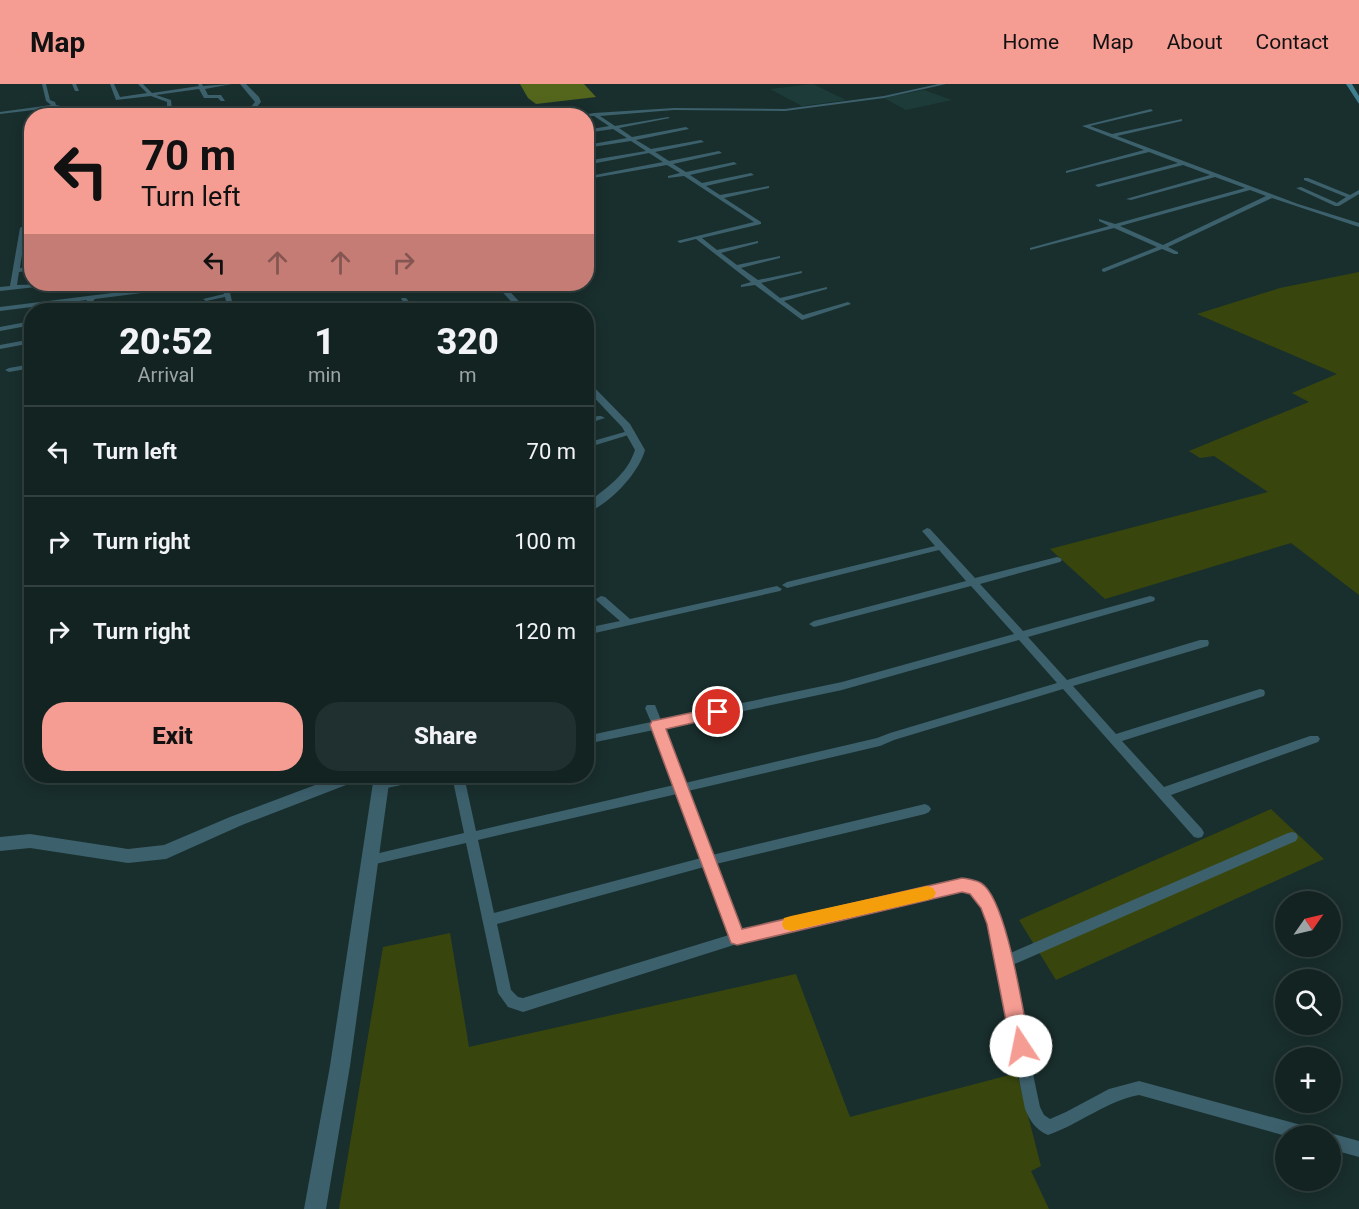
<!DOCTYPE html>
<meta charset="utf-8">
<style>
body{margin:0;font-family:Roboto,sans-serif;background:#202f2f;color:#f1f3f6;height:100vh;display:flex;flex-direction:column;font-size:22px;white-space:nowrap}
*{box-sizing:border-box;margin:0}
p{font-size:20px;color:#9da4a5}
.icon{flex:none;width:33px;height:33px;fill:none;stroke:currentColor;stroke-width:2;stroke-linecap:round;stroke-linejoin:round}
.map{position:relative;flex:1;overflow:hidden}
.drawer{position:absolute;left:24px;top:219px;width:570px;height:480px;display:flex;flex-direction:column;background:#132322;border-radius:24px;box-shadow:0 3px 15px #0003,0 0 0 2px #324040}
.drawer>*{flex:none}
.hud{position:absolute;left:24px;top:24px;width:570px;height:183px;border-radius:24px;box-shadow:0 3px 15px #0003,0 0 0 2px #324040;background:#f59c93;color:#111;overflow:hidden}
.needle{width:39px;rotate:56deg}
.controls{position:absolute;left:1275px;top:807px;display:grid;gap:12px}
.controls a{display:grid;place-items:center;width:66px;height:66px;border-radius:50%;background:#132322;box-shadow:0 3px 15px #0003,0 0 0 2px #324040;font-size:30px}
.pin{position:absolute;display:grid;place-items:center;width:51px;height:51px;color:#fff;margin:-26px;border:3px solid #fff;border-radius:50%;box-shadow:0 2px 6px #0007}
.me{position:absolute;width:66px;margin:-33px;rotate:349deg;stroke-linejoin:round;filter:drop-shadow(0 0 4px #0008)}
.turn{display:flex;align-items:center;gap:21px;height:126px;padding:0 18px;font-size:27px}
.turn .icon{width:78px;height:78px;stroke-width:2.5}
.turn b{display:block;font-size:42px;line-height:51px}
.lanes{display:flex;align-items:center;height:57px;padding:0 18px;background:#0003;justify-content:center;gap:30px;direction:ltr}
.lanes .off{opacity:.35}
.eta{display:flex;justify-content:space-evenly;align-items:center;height:102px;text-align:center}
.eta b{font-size:36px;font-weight:800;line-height:42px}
.cta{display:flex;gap:12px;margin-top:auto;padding:12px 18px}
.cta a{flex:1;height:69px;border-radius:24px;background:#f59c93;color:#111;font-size:24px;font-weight:800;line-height:69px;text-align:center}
.cta a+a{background:#202f2f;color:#f1f3f6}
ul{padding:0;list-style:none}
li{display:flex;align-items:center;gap:18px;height:90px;padding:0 18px;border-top:2px solid #324040}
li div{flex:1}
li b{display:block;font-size:22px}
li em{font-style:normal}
header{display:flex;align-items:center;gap:36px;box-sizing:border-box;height:84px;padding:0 30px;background:#f59c93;color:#111}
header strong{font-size:28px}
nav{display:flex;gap:33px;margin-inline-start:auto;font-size:21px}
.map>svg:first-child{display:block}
</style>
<header>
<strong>Map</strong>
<nav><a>Home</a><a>Map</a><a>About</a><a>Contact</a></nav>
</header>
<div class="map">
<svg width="1359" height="1125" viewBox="0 0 1359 1125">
<rect width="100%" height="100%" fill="#192f2d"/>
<!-- built -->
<path fill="#1c3b39" d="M813 0 846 16 802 22 770 5Z
M924 6 952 16 906 26 884 14Z"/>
<!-- green -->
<path fill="#38460d" d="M1359 188V511L1291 459 1105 515 1050 465 1268 408 1214 372 1200 374 1189 367 1309 318 1292 309 1337 290 1197 230 1280 204Z
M1271 725 1324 775 1056 896 1019 836Z
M450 849 469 963 796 890 850 1033 1017 989 1041 1082 1031 1087 1049 1125H339L383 863Z"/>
<!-- forest -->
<path fill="#53661c" d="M520 0H584L596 13 536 20 528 14Z"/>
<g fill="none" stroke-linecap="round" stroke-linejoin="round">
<!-- minor -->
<path fill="#3c606c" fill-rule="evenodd" d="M42 0H46L50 16 55 18 56 21 78 26 137 28 167 23V18L151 12 116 16 110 0H114L120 13 147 9 138 0H143L152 9 199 2 198 0H202L203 2 232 0 205 5 208 11H221L225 17H221L218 14H204L199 5 156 11 171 16 172 25 137 30 81 29 83 32H78L76 28 59 23 0 30V28L51 21 46 17Z
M72 0H76L79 7H75Z
M938 0H946L884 14 785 27 674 26 600 32 615 42 668 33 670 34 619 44 632 53 686 43 689 45 636 56 651 65 701 56 704 58 655 68 669 77 719 67 722 69 673 80 686 88 734 78 737 80 690 91 702 99 751 89 754 91 706 102 720 111 769 102V104L724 114 761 138V140L702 154 717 166 758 157V159L721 169 737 181 780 172V174L741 184 758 196 802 187V189L761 199 780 214 827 203V205L784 217 803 231 848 218 851 220 802 236 755 201 741 203V201L751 198 696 155 680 159 677 157 754 138 684 92 668 94V92L680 89 667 81 593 94 592 93 595 91 663 78 649 69 586 81V77L646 67 631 57 586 64V61L627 54 613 45 586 49V46L609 42 594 32H576L594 29 674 24 785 25 884 12Z
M253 23 255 25 213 32H198Z
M1151 25 1153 27 1090 42 1112 50 1182 35V37L1117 52 1298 120 1359 139V143L1272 114 1168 163 1178 168V170H1174L1162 165 1104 188 1102 187V185L1157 163 1114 144 1030 166V164L1109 142 1099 137V135L1115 140 1245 104 1215 93 1131 116 1126 115 1210 91 1183 81 1098 103 1095 101 1178 79 1149 68 1066 89V87L1144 66 1082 42ZM1250 106 1266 112 1163 161 1120 142Z
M1304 94H1308L1350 111 1359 106V110L1339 122H1335L1296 104 1301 103 1337 119 1346 113 1304 96Z
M23 142 26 144 20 184 32 182V186L19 188 17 201 48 200 45 202 0 207V203L10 202 20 144Z
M184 200H199L196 202 95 215 91 219V226H85V219L87 216 0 227V223Z
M222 200H228L234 226H228L225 213 206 217 203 215 224 210Z
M311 200H317L318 202C331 204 343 199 355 200L325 207 313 205Z
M402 214H406L416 226H410L401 215Z
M351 222 353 223 356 226H350L348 224Z
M32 237V241L0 247V243Z
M32 255V259L0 265V261Z
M32 280V284L9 288 5 286 9 284Z
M598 332H601L605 334 586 340V335Z
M628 347H634L635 349 586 364V359Z
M927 444 930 445 975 494 1057 473 1060 474 1062 476 1060 478 980 500 1023 547 1150 512 1154 513 1155 515 1154 517 1028 553 1067 596 1200 556H1208L1209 559 1208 562 1073 602 1116 650 1260 605 1264 606 1265 609 1264 612 1122 657 1164 703 1310 652H1318L1320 655 1318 658 1171 711 1202 745 1204 749 1202 753 1198 754 1194 753 1063 605 894 656 880 662 688 707 712 771 925 720 929 722 931 725 929 728 925 730 716 780 741 847 962 796 981 800C998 825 1002 841 1008 870L1288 749 1292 748 1296 749 1298 753 1296 757 1010 882 1040 1023 1044 1031 1050 1035 1066 1028 1109 1005 1139 997 1312 1044 1318 1046 1320 1052H1286L1139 1011C1106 1017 1080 1040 1048 1051 1036 1046 1030 1037 1025 1025L988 840 982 824 972 809 962 806 737 860 523 928 508 923 498 909 466 759 371 781 366 780 365 776 366 772 371 771 464 749 452 692H464L476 747 674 701 654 646 586 660V652L651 638 645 624 647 621H655L661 636 842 598 1014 550 971 502 814 543 809 540 814 537 966 497 939 466 787 504 782 501 787 498 935 462 922 447ZM1019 556 1057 599 890 649 877 654 685 699 664 644 842 606ZM677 710 701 774 494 829 478 756ZM704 783 729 851 523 914 518 913 511 906 497 840Z
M777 502 782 505 780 507 586 551V544L620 537 597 517 596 515 601 512 605 513 630 535Z
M401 692H427L425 695 421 697 382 705 378 703 376 700 378 697Z
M1330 1049 1359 1057V1073L1330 1065V1052H1324Z"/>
<!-- tertiary -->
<path fill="#3c606c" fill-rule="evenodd" d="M240 0H246L259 13 261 18 256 24 261 32H255L250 24 255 18Z
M495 200H503L527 226H519Z
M586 295 630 340 645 366C639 389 609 421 586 429V420C606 404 627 391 635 366L622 343 586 305Z
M339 692H362L359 696 242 741 166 775 128 779 30 764 0 767V753L30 750 128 765 164 761 230 733Z
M374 692H390L350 982 326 1125H304L330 982Z"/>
<!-- secondary -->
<path fill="#417e90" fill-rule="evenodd" d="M1346 0H1352L1359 12V20Z"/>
</g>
<!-- route -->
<path fill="#f59c93" stroke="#9f6560" stroke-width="1.5" d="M718 623 725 628 723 632 666 645 742 845 962 794C968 795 976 796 981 799 1007 815 1023 929 1030 962L1027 969 1021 971 1014 969 1011 962 987 840 981 824 970 810 962 808 737 861 731 859 650 641 652 637 657 636Z"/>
<!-- slow -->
<path fill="#f59e0b" d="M927 802 933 804 936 809 933 814 927 816 791 847 784 845 782 840 784 834 791 832Z"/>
</svg>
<div class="controls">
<a><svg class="needle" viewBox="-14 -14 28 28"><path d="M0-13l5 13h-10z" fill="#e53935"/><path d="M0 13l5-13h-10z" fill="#9da4a5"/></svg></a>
<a><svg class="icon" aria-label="search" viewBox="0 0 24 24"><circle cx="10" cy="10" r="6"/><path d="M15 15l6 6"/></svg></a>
<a>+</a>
<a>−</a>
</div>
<div class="pin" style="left:718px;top:628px;background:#d93025"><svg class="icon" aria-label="arrive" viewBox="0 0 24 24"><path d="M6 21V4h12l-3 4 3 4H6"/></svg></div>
<svg class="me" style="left:1021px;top:962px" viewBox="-20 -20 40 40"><circle r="19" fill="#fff"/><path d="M0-13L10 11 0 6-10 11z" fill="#f59c93"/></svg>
<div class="hud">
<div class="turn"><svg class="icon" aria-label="left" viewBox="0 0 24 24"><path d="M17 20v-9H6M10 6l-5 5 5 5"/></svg><div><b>70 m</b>Turn left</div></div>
<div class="lanes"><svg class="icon" aria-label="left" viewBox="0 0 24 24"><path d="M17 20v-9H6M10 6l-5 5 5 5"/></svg><svg class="icon off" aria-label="ahead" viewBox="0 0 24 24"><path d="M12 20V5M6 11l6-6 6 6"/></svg><svg class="icon off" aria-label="ahead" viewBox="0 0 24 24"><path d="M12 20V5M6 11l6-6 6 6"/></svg><svg class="icon off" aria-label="right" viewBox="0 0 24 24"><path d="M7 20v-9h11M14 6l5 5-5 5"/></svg></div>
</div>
<section class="drawer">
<div class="eta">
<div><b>20:52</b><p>Arrival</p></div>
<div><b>1</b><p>min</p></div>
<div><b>320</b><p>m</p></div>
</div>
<ul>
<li><svg class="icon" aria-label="left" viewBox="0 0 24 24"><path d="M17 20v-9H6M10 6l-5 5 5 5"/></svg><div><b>Turn left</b></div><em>70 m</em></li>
<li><svg class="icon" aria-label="right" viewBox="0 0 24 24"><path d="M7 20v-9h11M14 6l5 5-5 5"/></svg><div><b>Turn right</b></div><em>100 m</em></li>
<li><svg class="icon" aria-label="right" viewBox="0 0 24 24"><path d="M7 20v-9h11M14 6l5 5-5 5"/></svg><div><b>Turn right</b></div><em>120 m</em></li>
</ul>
<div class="cta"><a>Exit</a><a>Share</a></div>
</section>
</div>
